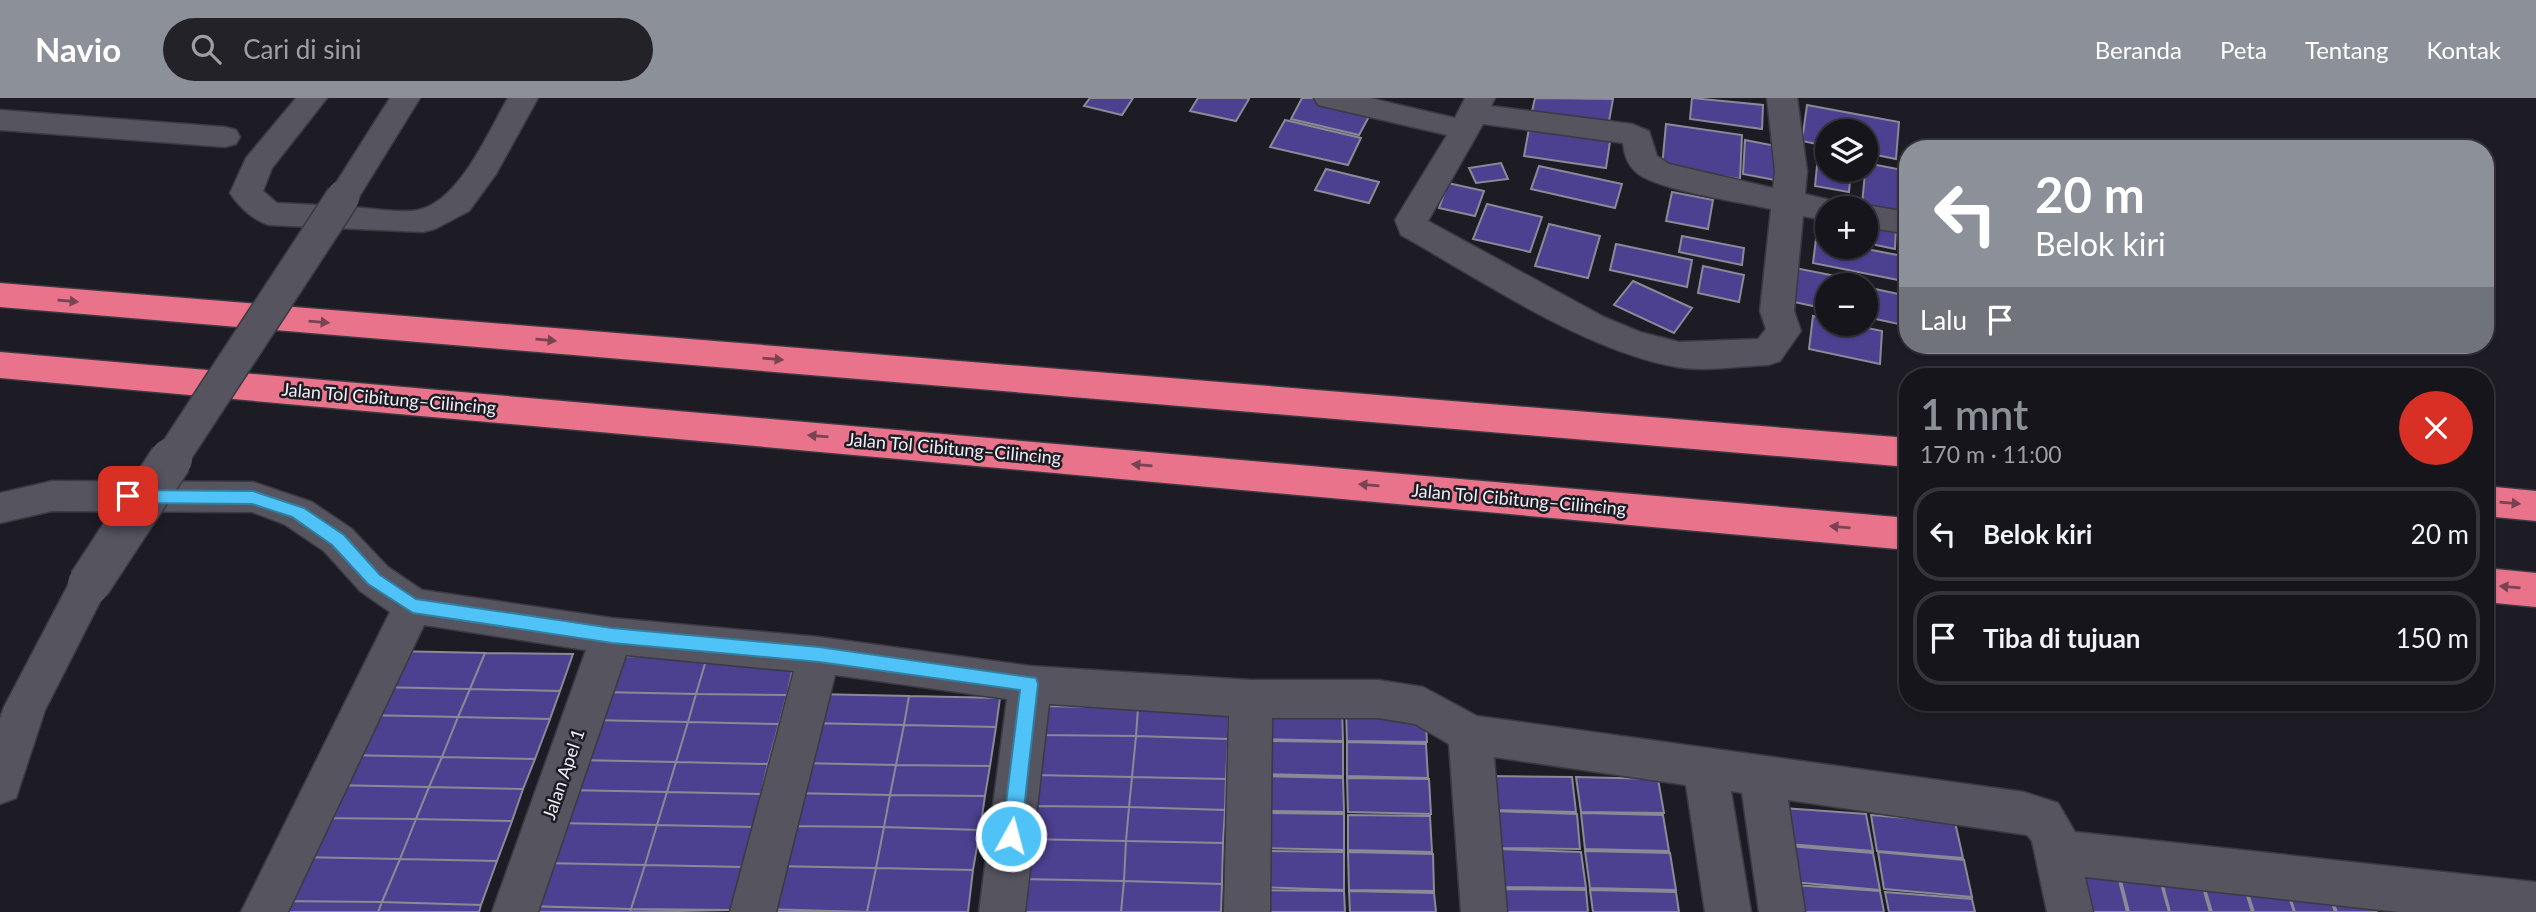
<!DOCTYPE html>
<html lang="id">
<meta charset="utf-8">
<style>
body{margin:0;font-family:Lato,sans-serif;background:#232229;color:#f1f3f6;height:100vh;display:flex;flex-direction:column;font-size:26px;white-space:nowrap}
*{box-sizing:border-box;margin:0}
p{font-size:23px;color:#9e9fa3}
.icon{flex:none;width:38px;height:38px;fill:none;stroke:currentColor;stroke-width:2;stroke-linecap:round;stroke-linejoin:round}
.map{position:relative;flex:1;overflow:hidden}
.panel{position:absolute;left:1899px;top:270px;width:595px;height:343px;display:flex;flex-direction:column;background:#16151c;border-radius:28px;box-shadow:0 2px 5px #0004,0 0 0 2px #35343b}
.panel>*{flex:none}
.top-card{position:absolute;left:1899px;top:42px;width:595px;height:214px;border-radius:28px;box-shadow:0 2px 5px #0004,0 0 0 2px #35343b;background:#8c9099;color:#fff;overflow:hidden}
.tools{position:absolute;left:1815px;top:21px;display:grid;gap:14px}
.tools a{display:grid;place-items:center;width:63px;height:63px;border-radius:50%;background:#16151c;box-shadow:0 2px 5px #0004,0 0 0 2px #35343b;font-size:35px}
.pin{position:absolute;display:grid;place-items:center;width:60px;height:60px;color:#fff;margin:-30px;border-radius:14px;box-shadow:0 4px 10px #0006}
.me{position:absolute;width:77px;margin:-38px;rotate:7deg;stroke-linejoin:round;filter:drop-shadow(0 0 5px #0008)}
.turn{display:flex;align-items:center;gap:24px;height:147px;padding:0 21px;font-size:32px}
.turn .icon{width:91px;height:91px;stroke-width:2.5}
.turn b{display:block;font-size:49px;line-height:60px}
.then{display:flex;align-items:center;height:66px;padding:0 21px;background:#0003;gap:14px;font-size:26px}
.round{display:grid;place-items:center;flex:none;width:74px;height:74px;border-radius:37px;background:#232229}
.headline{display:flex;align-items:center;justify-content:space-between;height:119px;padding:0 21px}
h1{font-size:42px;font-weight:600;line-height:52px;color:#8c9099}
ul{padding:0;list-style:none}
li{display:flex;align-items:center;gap:21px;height:94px;margin:0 14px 10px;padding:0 7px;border:4px solid #35343b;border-radius:28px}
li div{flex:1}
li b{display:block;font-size:26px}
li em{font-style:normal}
header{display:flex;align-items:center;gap:42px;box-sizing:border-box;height:98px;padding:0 35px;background:#8c9099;color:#fff}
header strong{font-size:33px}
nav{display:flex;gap:38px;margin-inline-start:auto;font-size:24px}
.search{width:490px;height:63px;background:#232229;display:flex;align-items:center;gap:18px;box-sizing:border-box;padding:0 24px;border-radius:38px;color:#9e9fa3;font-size:26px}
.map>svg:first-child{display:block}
</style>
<header>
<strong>Navio</strong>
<div class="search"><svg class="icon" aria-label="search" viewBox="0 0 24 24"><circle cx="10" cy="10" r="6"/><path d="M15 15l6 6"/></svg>Cari di sini</div>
<nav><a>Beranda</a><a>Peta</a><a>Tentang</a><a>Kontak</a></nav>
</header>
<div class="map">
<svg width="2536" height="814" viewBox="0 0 2536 814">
<rect width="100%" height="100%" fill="#1d1c25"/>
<!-- building -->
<path fill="#4c4091" stroke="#8a8a96" stroke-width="2" d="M1090 0H1133L1122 17 1084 8Z
M1198 0H1247L1249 1 1236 23 1190 13Z
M1302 0H1312L1372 13 1359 37 1291 21Z
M1535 0 1613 1 1608 29 1531 18Z
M1692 0 1763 7 1762 31 1690 21Z
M1807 7 1899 24 1896 61 1866 55V33H1827V48L1802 43Z
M1285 22 1361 40 1348 67 1270 49Z
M1530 25 1611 37 1606 70 1524 58Z
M1666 26 1742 37 1740 81 1662 69Z
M1745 42 1776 48 1775 82 1743 76Z
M1818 58 1827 60V72H1851L1849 94 1815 88Z
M1501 65 1508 81 1476 85 1469 70Z
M1866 65 1908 73V115L1862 106Z
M1539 68 1622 86 1615 110 1531 91Z
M1326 71 1379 84 1369 105 1315 92Z
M1448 85 1484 93 1475 118 1439 110Z
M1672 94 1713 102 1708 131 1666 123Z
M1487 106 1542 119 1530 154 1473 141Z
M1820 113 1827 115V138L1817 136Z
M1866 122 1896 128 1895 151 1866 145Z
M1549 126 1600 138 1588 180 1535 168Z
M1682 138 1744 150 1742 167 1679 154Z
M1816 141 1827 143V149H1856L1908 159V184L1813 165Z
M1616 146 1692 162 1687 189 1610 172Z
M1703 168 1744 177 1739 204 1698 195Z
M1785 168 1856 182 1855 187H1827V211L1780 201Z
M1633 183 1692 210 1674 235 1614 207Z
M1866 189 1908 198V228L1866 219Z
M1813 218 1827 221V226H1849L1882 233 1880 266 1809 251Z
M392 553 485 555 470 591 375 589Z
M485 555 573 556 560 593 470 591Z
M613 558 707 559 696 596 601 594Z
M707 559 795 561 787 597 696 596Z
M375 589 470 591 458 619 363 617Z
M470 591 560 593 550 621 458 619Z
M601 594 696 596 688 624 591 622Z
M696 596 787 597 779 626 688 624Z
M814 596 909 598 904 627 807 625Z
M909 598 1000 600 996 629 904 627Z
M1042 608 1138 610 1136 638 1038 637Z
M1264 609 1342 610 1343 643 1263 641Z
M1138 610 1229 611 1228 641 1136 638Z
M1346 610 1425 612 1427 644 1347 643Z
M363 617 458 619 442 659 344 657Z
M458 619 550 621 535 661 442 659Z
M591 622 688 624 676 664 577 662Z
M688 624 779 626 768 666 676 664Z
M807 625 904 627 896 667 798 665Z
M904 627 996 629 990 668 896 667Z
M1038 637 1136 638 1132 679 1033 677Z
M1136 638 1228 641 1226 681 1132 679Z
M1263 643 1343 644V678L1262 676Z
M1347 644 1426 646 1428 680 1347 678Z
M344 657 442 659 429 689 330 687Z
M442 659 535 661 523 691 429 689Z
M577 662 676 664 667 694 567 692Z
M676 664 768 666 761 696 667 694Z
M798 665 896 667 890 697 790 695Z
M896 667 990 668 985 698 890 697Z
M1033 677 1132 679 1129 709 1029 708Z
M1262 678 1343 680 1344 714 1261 713Z
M1491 678 1572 679 1576 714 1493 712Z
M1132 679 1226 681 1225 712 1129 709Z
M1576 679 1658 681 1664 715 1581 714Z
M1347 680 1429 681 1431 716 1348 714Z
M330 687 429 689 416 721 315 720Z
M429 689 523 691 512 723 416 721Z
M567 692 667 694 657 727 556 725Z
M667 694 761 696 753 729 657 727Z
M790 695 890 697 884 729 782 728Z
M890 697 985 698 980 732 884 729Z
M1029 708 1129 709 1126 743 1024 741Z
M1129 709 1225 712 1223 745 1126 743Z
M1783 710 1866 716 1873 753 1788 746Z
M1494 713 1577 716 1580 751 1497 750Z
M1261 715 1344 716V752L1261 750Z
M1581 715 1663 717 1669 753 1585 751Z
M1348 717 1430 718 1432 754 1348 752Z
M1871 717 1955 724 1963 760 1877 753Z
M315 720 416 721 400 761 297 759Z
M416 721 512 723 497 763 400 761Z
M556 725 657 727 645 767 541 765Z
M657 727 753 729 742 769 645 767Z
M782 728 884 729 876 770 772 768Z
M884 729 980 732 973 772 876 770Z
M1024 741 1126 743 1124 783 1019 781Z
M1126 743 1223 745 1222 786 1124 783Z
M1788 748 1873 755 1880 792 1793 784Z
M1497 751 1581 754 1586 790 1500 789Z
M1260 753 1344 754V792L1259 789Z
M1585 753 1670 755 1676 792 1590 790Z
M1348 754 1433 756 1434 793 1349 792Z
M1878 754 1964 762 1972 799 1884 791Z
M297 759 400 761 382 804 278 803Z
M400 761 497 763 481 807 382 804Z
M541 765 645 767 631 811 526 808Z
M645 767 742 769 731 812 631 811Z
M772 768 876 770 867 814 762 811Z
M876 770 973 772 968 814H867Z
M2077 770 2117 774 2127 814H2087Z
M2119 775 2159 779 2169 814H2129Z
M2161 779 2201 783 2210 814H2170Z
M1019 781 1124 783 1121 814H1015Z
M1124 783 1222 786 1221 814H1121Z
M2203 784 2244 788 2252 814H2212Z
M1794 787 1880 793 1884 814H1797Z
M2246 789 2287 793 2294 814H2254Z
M1500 791 1586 792 1588 814H1502Z
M1259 792 1344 793 1345 814H1258Z
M1590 792 1676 794 1679 814H1593Z
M1349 793 1434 795 1436 814H1350Z
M2288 793 2329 797 2335 814H2295Z
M1885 794 1972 801 1975 814H1889Z
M2331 798 2372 802 2377 814H2337Z
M278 803 382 804 378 814H272Z
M382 804 481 807 479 814H378Z
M526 808 631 811 630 814H524Z
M631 811 731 812 630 814Z
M762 811 867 814H761Z"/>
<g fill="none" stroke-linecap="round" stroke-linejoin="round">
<!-- street casing -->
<g stroke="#3b3941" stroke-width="3">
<path id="street" d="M296 0H327L272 70 263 93 277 105 337 108 332 107 327 99 390 0H420L354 107 347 109C367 109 400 116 418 112 460 103 488 34 508 0H538L496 76 469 113 435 131 423 134 269 127C253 122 239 109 230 95L246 60Z
M1314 0H1370L1455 20 1465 0H1495L1491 8 1632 26 1649 33 1657 58 1669 66 1773 90 1775 73 1767 0H1797L1807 73 1805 96 1838 104 1842 110H1827V123L1803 118 1794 213 1801 233 1780 263 1768 267C1739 268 1705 274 1677 269 1585 253 1483 183 1401 137L1395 122 1447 37 1318 7ZM1483 26 1623 45C1624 56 1627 66 1636 74 1655 92 1742 104 1771 111L1760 213 1766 231 1758 241 1679 244 1640 234 1604 219 1428 123Z
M0 12 225 29 236 32 240 39 236 46 225 49 0 32Z
M1866 107 1908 114V136L1866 129V110H1854Z
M52 383 253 384 312 404 352 431 388 469 422 492 612 520 819 539 1030 568 1251 582H1378L1423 589 1477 618 2024 694 2058 705 2075 734 2536 784V814H2398L2085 779 2093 814H2047L2032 743 2027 737 1788 702 1805 814H1759L1742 695 1731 693 1751 814H1705L1686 687 1494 659 1507 814H1461L1449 646 1415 626 1378 620H1272L1270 814H1224L1229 618 1049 606 1025 814H979L1007 601 835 577 776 814H730L794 573 626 557 538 814H492L586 552 424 527 288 814H241L390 514 360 493 324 453 284 426 252 414 52 413 0 425V395Z
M89 469 103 474 109 486 45 612 16 700 0 706V620L4 609 75 474Z"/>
</g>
<!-- highway casing -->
<g stroke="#3b3941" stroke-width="3">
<path id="highway" d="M0 185 1908 340V369L0 209Z
M0 254 1908 420V452L0 280Z
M2485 388 2536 393V423L2485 418Z
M2485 470 2536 475V509L2485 504Z"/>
</g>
<!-- street -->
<use href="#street" fill="#55545f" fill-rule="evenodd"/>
<!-- highway -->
<use href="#highway" fill="#e8738b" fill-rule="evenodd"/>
<!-- street-bridge-far1 casing -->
<g stroke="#3b3941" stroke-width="36" stroke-linecap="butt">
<path id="street-bridge-far1" d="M170 363 343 99"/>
</g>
<!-- street-bridge casing -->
<g stroke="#3b3941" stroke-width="45" stroke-linecap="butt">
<path id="street-bridge" d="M89 486 171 361"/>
</g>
<!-- street-bridge-far1 -->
<use href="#street-bridge-far1" stroke="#55545f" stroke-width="33"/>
<!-- street-bridge -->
<use href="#street-bridge" stroke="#55545f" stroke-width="42"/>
</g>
<!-- one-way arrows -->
<defs><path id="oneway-solid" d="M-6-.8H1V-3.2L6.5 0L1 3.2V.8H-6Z" transform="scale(1.75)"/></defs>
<g fill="#784353">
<use href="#oneway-solid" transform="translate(68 203) rotate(5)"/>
<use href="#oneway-solid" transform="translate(319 224) rotate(5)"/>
<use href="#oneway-solid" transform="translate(546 242) rotate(5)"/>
<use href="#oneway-solid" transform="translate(773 261) rotate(5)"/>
<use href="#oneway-solid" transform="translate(818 338) rotate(-175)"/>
<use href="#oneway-solid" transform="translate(1142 367) rotate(-175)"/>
<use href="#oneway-solid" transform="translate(1369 387) rotate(-175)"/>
<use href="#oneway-solid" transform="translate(2510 405) rotate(5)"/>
<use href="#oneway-solid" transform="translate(1840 429) rotate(-175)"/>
<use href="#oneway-solid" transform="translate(2510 489) rotate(-175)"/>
</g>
<!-- route -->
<path fill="#4fc3f7" stroke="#337fa1" stroke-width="2" d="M128 392 253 393 304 410 344 437 380 477 416 501 612 530 819 549 1036 580 1038 586 1021 738 1018 744 1011 747 1005 744 1002 738 1020 592 819 564 612 545 413 515 368 486 332 447 292 419 252 406 128 405 120 398Z"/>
<g text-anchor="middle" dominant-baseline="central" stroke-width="5" stroke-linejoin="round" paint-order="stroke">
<!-- street labels -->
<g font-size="18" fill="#f0f0f6" stroke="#1d1c25">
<text transform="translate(389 300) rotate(5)">Jalan Tol Cibitung–Cilincing</text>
<text transform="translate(954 350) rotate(5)">Jalan Tol Cibitung–Cilincing</text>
<text transform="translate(1519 401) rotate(5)">Jalan Tol Cibitung–Cilincing</text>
<text transform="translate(563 676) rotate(-71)">Jalan Apel 1</text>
</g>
</g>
</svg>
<div class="tools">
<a><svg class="icon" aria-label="layers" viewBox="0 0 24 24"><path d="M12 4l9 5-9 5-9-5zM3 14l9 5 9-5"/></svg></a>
<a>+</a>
<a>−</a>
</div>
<div class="pin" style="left:128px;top:398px;background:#d93025"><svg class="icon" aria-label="arrive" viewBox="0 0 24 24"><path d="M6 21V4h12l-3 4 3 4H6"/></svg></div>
<svg class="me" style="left:1011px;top:738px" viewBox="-20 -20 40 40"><circle r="17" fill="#4fc3f7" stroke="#fff" stroke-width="3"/><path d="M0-11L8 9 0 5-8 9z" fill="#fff"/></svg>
<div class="top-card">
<div class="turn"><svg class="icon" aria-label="left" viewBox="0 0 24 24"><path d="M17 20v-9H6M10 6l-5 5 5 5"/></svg><div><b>20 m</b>Belok kiri</div></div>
<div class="then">Lalu<svg class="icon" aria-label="arrive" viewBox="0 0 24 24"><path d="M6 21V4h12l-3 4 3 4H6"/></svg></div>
</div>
<section class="panel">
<div class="headline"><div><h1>1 mnt</h1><p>170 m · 11:00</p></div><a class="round" style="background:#d93025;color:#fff"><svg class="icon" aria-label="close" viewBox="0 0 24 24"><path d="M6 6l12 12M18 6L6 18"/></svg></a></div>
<ul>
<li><svg class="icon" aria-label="left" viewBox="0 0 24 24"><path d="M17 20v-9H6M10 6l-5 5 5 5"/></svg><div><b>Belok kiri</b></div><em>20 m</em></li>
<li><svg class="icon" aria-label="arrive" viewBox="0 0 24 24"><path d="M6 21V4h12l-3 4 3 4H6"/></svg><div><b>Tiba di tujuan</b></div><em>150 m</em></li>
</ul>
</section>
</div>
